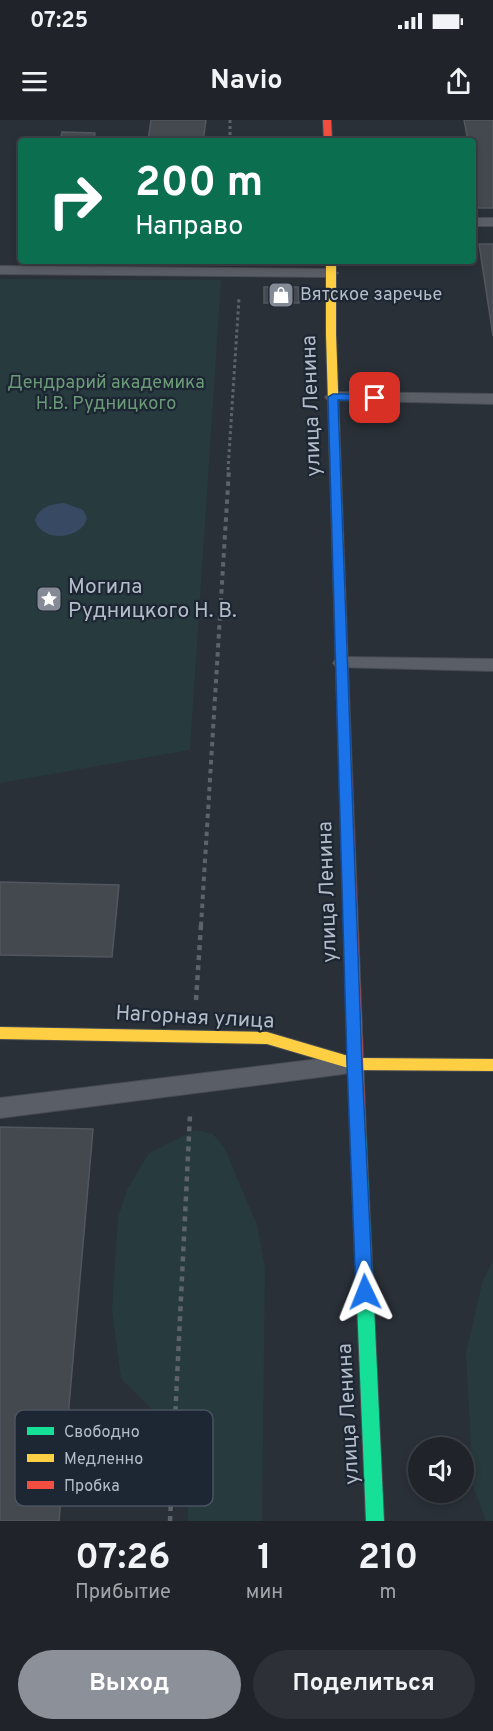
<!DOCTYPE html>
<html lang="ru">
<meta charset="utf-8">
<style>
body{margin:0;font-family:Overpass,sans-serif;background:#2d3036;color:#f1f3f6;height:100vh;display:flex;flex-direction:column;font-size:22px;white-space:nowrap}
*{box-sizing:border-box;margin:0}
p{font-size:20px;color:#a2a4a8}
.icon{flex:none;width:33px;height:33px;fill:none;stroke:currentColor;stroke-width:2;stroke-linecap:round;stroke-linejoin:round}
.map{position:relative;height:1401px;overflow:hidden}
.side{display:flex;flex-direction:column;background:#20242a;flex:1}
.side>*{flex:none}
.guide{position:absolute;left:18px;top:18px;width:458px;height:126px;border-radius:6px;box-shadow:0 3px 9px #0003,0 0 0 2px #3d4147;background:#0b6e4f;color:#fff;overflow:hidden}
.tools{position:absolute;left:408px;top:1317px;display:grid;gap:12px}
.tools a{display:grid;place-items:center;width:66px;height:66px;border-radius:50%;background:#20242a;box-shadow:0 3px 9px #0003,0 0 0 2px #3d4147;font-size:30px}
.pin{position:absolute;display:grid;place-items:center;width:51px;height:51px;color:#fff;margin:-26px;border-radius:12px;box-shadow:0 3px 9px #0006}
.me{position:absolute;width:66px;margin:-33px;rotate:358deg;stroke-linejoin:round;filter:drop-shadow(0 0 4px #0008)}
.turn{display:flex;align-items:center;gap:21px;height:126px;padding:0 18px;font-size:27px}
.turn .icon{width:78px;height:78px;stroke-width:2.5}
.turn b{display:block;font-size:42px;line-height:51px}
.eta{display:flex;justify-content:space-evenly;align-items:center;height:102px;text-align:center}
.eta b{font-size:36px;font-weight:700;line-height:42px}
.button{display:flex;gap:12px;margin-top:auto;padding:12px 18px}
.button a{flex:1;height:69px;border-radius:36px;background:#8c9099;color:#fff;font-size:24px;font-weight:700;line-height:69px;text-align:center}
.button a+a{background:#2d3036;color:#f1f3f6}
.status{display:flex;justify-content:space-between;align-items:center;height:42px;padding:0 30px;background:#20242a;direction:ltr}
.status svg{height:16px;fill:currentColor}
header{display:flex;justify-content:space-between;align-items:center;height:78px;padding:0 18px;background:#20242a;font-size:27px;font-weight:700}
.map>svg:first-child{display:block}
</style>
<div class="status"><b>07:25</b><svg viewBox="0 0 49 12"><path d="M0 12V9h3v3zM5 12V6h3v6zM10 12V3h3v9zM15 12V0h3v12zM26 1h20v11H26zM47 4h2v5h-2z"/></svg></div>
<header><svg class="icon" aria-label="menu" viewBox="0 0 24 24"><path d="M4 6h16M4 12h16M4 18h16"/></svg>Navio<svg class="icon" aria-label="share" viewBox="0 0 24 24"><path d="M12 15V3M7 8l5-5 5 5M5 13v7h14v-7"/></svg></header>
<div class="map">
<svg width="493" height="1401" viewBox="0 0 493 1401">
<rect width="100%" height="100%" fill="#2a3038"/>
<!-- green -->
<path fill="#273a3e" d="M0 159 221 160 190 630 0 663Z
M196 1010 213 1014 225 1029 257 1105 265 1148 262 1401H188L187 1324 121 1258 112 1190 118 1097 128 1068 149 1033Z
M493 1140V1401H486L473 1366 466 1233 482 1163Z"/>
<!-- water -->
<path fill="#384963" d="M64 383 83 390 87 398C82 420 41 423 35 400 39 387 51 384 64 383Z"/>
<!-- building -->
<path fill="#444950" stroke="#52575f" stroke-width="1.5" d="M151 0H206L203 21H148Z
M464 0H493V88H478L472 53V21H468Z
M62 12 95 13 94 21H60Z
M479 124H493V216Z
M264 167H298L299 183H264Z
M0 762 119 765 112 837 0 835Z
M0 1007 93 1009 59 1401H0Z"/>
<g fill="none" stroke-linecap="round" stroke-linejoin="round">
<!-- lane casing -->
<g stroke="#484c53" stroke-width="2">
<path id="lane" d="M472 98H493V106H472Z
M0 146 331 149 338 153 331 157 0 154Z
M333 272 493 274V284L328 280 325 277Z
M342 537 493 539V551L336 547 333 543 336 539Z
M343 936 351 938 354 945 351 952 343 954 0 998V978Z"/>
</g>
<!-- fast casing -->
<g stroke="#484c53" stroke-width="2">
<path id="fast" d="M358 1007 364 1009 366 1014 384 1401H366L350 1014 352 1009Z"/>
</g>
<!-- slow casing -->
<g stroke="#484c53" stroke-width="2">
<path id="slow" d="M326 141H336V214L348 549 342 553 336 549 326 214Z
M0 907 267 912 355 938 493 939V951L355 950 267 924 0 919Z"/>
</g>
<!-- jam casing -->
<g stroke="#484c53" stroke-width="2">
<path id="jam" d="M323 0H331L332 21H324Z
M342 545 348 549 366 1014 364 1019 358 1021 352 1019 350 1014 336 549Z"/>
</g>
<!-- path-far2 -->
<path stroke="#5d636a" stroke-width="3" stroke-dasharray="3 3" stroke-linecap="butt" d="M230 0V21
M228 350 239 178"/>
<!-- path-far1 -->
<path stroke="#5d636a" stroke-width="4" stroke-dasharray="4.5 4.5" stroke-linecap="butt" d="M201 806 229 349"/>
<!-- path -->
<path stroke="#5d636a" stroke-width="4.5" stroke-dasharray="5 5" stroke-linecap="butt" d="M196 880 201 805
M170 1401 190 995"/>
<!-- lane -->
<use href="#lane" fill="#5a5e66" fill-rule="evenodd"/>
<!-- fast -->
<use href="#fast" fill="#16e098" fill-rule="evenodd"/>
<!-- slow -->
<use href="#slow" fill="#ffcf43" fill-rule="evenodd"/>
<!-- jam -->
<use href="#jam" fill="#f24e42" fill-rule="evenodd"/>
</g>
<!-- route -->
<path fill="#1a73e8" stroke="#114b97" stroke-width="1.5" d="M333 274H375L380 278 375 281 338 280 362 944 373 1172 371 1178 365 1180 359 1178 356 1172 347 944 328 277Z"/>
<!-- icons -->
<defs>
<g id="shop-square" transform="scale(1.35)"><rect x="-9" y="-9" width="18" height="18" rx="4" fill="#848b96" stroke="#1d2633"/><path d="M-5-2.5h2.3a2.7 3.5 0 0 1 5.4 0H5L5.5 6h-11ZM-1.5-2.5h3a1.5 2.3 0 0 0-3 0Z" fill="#fff"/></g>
<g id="sight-square" transform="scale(1.35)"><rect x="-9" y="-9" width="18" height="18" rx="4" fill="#848b96" stroke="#1d2633"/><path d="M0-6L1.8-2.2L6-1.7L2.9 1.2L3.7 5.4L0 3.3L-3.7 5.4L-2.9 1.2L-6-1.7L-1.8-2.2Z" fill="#fff"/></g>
</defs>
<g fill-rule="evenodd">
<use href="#shop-square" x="281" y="175"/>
<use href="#sight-square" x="49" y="479"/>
</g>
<g text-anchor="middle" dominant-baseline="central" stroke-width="4.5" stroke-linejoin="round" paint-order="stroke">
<!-- far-poi labels -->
<g font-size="18" fill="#b4bcc9" stroke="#1d2633" text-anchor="start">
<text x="300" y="175">Вятское заречье</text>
</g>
<!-- far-park labels -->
<g font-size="18" fill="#6b9a76" stroke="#1d2633">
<text x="106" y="263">Дендрарий академика<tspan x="106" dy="21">Н.В. Рудницкого</tspan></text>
</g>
<!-- street labels -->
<g font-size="21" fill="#b4bcc9" stroke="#1d2633">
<text transform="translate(312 286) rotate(-92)">улица Ленина</text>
<text transform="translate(328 772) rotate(-92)">улица Ленина</text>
<text transform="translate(195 898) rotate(3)">Нагорная улица</text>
<text transform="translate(349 1294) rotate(-93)">улица Ленина</text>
</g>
<!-- poi labels -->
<g font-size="21" fill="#b4bcc9" stroke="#1d2633" text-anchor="start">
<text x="68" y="467">Могила<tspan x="68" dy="24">Рудницкого Н. В.</tspan></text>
</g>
</g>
<!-- legend -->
<rect x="15" y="1290" width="198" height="96" rx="9" fill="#1d2633" stroke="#4a5360" stroke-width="1.5"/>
<rect x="27" y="1307" width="27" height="8" fill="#16e098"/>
<rect x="27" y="1334" width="27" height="8" fill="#ffcf43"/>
<rect x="27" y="1361" width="27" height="8" fill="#f24e42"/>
<g font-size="16" fill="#b4bcc9">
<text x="64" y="1317">Свободно</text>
<text x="64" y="1344">Медленно</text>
<text x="64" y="1371">Пробка</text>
</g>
</svg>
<div class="tools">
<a><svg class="icon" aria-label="sound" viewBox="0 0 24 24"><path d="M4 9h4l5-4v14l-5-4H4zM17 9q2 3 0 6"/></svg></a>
</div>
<div class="pin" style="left:375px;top:278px;background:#d93025"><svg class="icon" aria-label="arrive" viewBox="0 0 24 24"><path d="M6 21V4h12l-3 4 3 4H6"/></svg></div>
<svg class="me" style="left:365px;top:1172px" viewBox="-20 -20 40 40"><path d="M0-17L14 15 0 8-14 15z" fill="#1a73e8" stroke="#fff" stroke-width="4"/></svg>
<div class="guide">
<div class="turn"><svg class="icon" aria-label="right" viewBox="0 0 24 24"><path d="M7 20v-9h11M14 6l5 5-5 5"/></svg><div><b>200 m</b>Направо</div></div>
</div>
</div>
<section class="side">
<div class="eta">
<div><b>07:26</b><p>Прибытие</p></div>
<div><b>1</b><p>мин</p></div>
<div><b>210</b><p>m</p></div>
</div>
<div class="button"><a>Выход</a><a>Поделиться</a></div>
</section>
